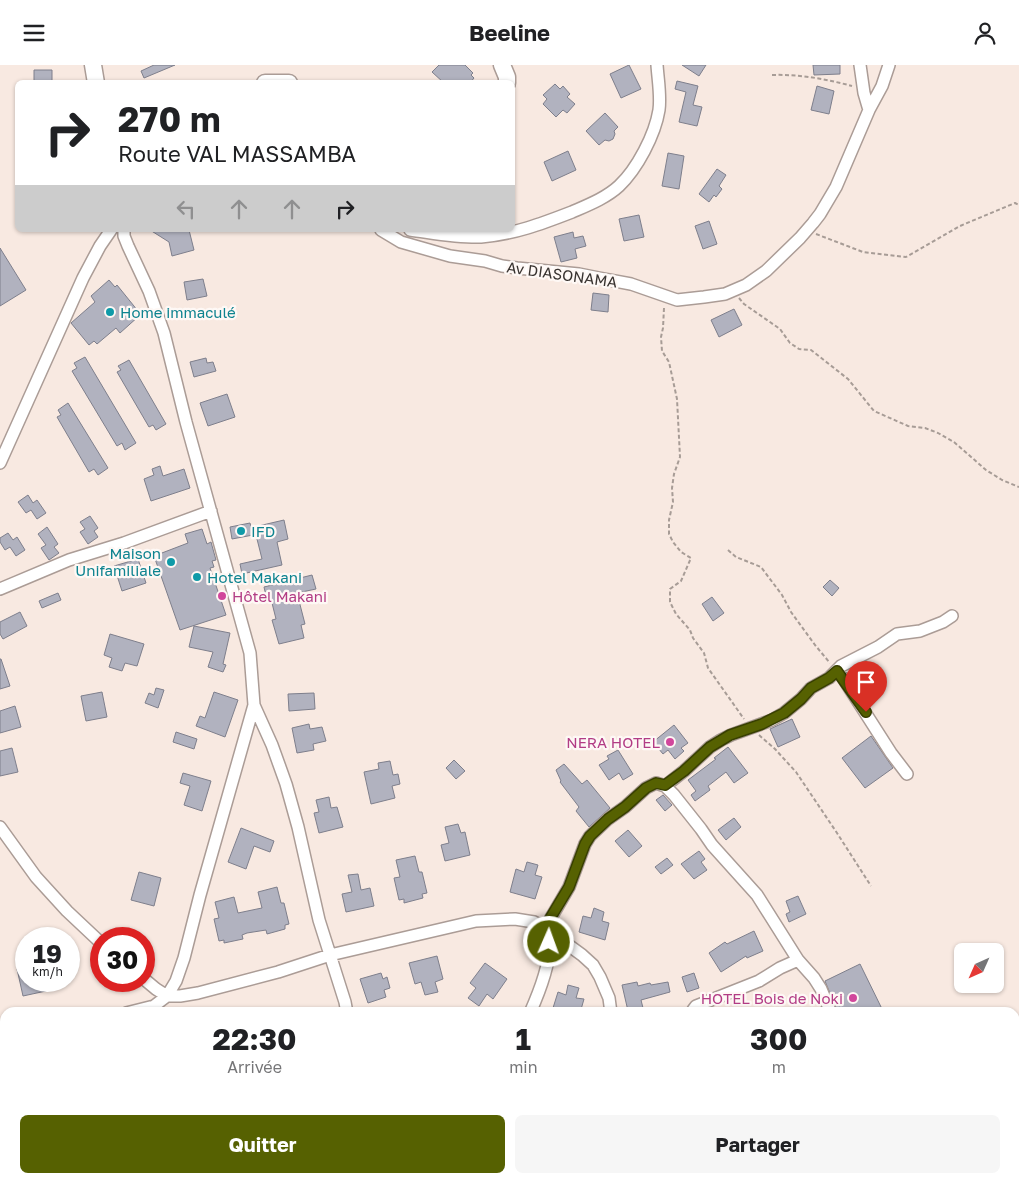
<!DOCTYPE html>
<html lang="fr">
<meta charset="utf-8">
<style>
body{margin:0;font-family:"Golos Text",sans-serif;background:#f6f6f6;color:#202124;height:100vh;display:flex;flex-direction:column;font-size:19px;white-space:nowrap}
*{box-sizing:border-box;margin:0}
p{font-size:16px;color:#757577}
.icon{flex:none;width:28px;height:28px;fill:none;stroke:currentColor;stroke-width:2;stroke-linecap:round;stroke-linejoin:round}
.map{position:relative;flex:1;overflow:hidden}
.drawer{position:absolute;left:0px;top:942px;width:1020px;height:176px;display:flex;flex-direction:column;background:#fff;border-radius:15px 15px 0 0;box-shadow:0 1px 4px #0004}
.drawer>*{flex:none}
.banner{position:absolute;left:15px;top:15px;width:500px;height:152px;border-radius:8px;box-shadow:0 1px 4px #0004;background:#fff;color:#202124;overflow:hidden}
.needle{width:32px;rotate:225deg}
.fabs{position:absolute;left:954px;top:878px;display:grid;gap:10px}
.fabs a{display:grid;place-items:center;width:50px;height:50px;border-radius:8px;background:#fff;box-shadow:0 1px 4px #0004;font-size:25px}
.speed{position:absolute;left:15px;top:862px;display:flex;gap:10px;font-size:25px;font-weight:700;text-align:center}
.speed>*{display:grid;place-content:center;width:65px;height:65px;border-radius:50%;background:#fff;box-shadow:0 1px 4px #0004;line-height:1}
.speed small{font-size:12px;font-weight:400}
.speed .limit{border:8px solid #d22;background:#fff;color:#111}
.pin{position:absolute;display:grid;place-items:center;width:42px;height:42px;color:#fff;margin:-51px -21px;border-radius:50% 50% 50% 0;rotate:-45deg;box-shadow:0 0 5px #0007}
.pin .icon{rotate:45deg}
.me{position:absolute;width:55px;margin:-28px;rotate:2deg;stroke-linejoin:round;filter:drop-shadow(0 0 4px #0008)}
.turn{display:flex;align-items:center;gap:18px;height:105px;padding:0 20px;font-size:22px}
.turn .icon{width:65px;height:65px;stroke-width:2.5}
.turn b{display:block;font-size:35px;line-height:42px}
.lanes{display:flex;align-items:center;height:48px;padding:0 20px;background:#0003;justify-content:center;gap:25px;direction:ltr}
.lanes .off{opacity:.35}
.eta{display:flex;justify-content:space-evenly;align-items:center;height:85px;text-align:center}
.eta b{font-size:30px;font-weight:700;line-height:35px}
.cta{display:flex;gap:10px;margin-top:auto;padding:10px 20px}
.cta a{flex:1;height:58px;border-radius:8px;background:#566101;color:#fff;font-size:20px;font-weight:700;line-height:58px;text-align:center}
.cta a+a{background:#f6f6f6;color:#202124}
header{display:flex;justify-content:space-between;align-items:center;height:65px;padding:0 20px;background:#fff;font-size:22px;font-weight:700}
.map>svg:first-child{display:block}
</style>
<header><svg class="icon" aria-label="menu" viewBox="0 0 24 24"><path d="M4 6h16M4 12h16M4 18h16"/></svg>Beeline<svg class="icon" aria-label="person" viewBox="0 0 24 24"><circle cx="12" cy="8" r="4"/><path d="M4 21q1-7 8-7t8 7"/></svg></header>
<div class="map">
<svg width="1019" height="1118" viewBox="0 0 1019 1118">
<rect width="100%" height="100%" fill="#f8e9e1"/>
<!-- building -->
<path fill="#b1b2bf" stroke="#7e7f8c" d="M154 0H175L144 13 141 6Z
M439 0H465L473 8 471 10 474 13 470 18H444L432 7Z
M629 0 641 24 621 33 610 9Z
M682 0H706L699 11Z
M813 0H840V9L814 10Z
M34 5H52V18H34Z
M677 16 698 21 693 40 702 42 697 61 679 57 686 27 675 24Z
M555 19 560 24 563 21 570 29 567 32 575 39 567 48 563 45 556 52 543 39 547 34 543 30Z
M817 21 834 26 829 49 811 45Z
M605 48 618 62 614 66 615 69 613 74 609 76 605 75 599 80 586 66Z
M568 86 576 105 552 116 544 97Z
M668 88 684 91 679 124 662 121Z
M717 104 726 110 719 121 722 124 716 132 714 130 709 137 699 129Z
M639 150 644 172 624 176 619 154Z
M709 156 717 179 703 184 695 161Z
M150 165H189L194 185 172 191 169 177Z
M573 167 574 173 583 171 586 181 575 184 577 193 561 197 554 172Z
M0 183 26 225 0 241Z
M203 214 207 231 187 235 184 217Z
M109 215 115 222 117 220 138 246 136 248 139 251 120 268 116 263 97 279 94 276 89 280 71 258 95 237 91 231Z
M593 228 609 230 608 247 591 245Z
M734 244 742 260 719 272 711 255Z
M85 292 136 378 125 385 122 378 117 381 72 306 77 303 74 298Z
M206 293 207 298 213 297 216 306 194 312 190 297Z
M129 295 166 359 156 365 153 360 149 362 117 307 121 305 118 301Z
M227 329 235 352 208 361 200 338Z
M68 338 108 403 98 410 94 404 89 407 57 352 61 350 58 345Z
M160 401 163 411 184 404 190 423 151 436 144 414 154 410 152 404Z
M28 430 33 438 37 435 46 448 37 454 31 445 26 448 18 437Z
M90 451 98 463 94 466 98 472 88 479 80 467 85 464 80 457Z
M284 455 288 474 277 477 282 500 242 509 240 499 262 494 254 462Z
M250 458 253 470 232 474 230 462Z
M47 462 58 479 54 482 59 488 49 495 41 483 46 480 38 469Z
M202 464 207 479 211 477 216 495 212 496 214 502 210 503 226 550 180 565 154 491 188 478 185 469Z
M8 468 13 475 17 472 25 485 16 491 10 482 5 485 0 477V473Z
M138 494 146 518 122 526 114 501Z
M312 510 316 524 297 528 305 559 301 560 304 573 279 579 272 555 276 554 271 534 267 535 264 522Z
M830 515 839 523 832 531 823 522Z
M58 528 61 535 42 543 39 536Z
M712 532 724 548 713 556 702 539Z
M20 547 27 561 3 574 0 569V557Z
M194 561 230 568 223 599 226 600 223 607 208 602 213 587 189 582Z
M110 569 144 579 137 601 125 598 122 606 109 602 112 593 104 590Z
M0 594H1L10 621 0 624Z
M156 623 164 625 158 643 145 638 149 628 154 630Z
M102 627 107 652 86 656 81 631Z
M214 627 238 635 225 672 196 661 200 651 205 653Z
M314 628 315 644 289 646 288 629Z
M15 641 21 662 0 668V646Z
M792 654 800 672 778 682 770 664Z
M309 659 310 664 322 662 326 676 313 679 314 685 297 688 292 663Z
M674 660 688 678 681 683 684 686 675 694 668 685 663 689 653 677Z
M176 667 197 674 194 684 173 677Z
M871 671 893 703 865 723 842 693Z
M728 682 748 708 734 718 726 707 708 721 710 725 695 736 691 730 696 726 688 715 716 694 714 693Z
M12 683 18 707 0 711V686Z
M618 685 633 709 623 715 619 708 609 715 599 700 609 694 607 691Z
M454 695 465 706 456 714 446 703Z
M390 696 393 710 398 709 400 719 392 721 395 733 371 739 364 707 379 704 378 698Z
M564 699 582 719 587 715 610 743 589 762 576 746 579 742 560 717 561 716 556 705Z
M183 708 211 716 202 746 184 740 190 721 180 718Z
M663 730 672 740 665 746 656 735Z
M329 732 331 743 337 742 343 762 319 768 314 748 319 747 316 735Z
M734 753 741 762 726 775 718 765Z
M458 759 461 768 465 767 470 790 445 796 441 780 449 778 445 762Z
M241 763 274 776 270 787 254 781 246 804 228 797Z
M628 765 642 781 629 792 615 776Z
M699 786 705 794 701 797 707 805 694 814 681 799Z
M415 791 419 807H422L427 828 422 829 423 833 404 838V834L399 835 394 813 400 812 396 795Z
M667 793 673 800 661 809 655 802Z
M527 797 538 800 535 810 542 812 535 834 510 827 516 804 524 807Z
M139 807 161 813 154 841 131 835Z
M358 809 361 825 370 823 374 841 346 847 342 829 352 827 348 810Z
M277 822 281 838H284L289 859 285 860V864L267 869 266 865 247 868 242 870 243 874 224 878V875L219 876 214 854 219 853 215 837 234 832 238 848 257 844 262 843 258 827Z
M798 831 806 849 789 857 786 849 790 847 786 836Z
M594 843 604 847 602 856 609 858 605 875 579 867 583 851 591 853Z
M754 866 763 886 747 893 746 891 721 907 709 888 725 877 727 879Z
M437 891 443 914 435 917 438 927 425 930 421 917 415 919 409 898Z
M485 898 507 914 493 934 487 929 479 941 468 933 476 923 470 918Z
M860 899 884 948H838L825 916Z
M26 902V916H44L46 926 23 931 17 904Z
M381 908 383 914 387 912 390 923 384 925 386 932 368 938 360 914Z
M694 908 699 923 687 927 682 912Z
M637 917 638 921 650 918 651 920 668 917 670 927 641 935 643 943 628 946 622 920Z
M568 920 579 923 576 933 584 934 580 948H567L553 943 558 927 566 930Z"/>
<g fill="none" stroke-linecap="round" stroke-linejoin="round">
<!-- street casing -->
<g stroke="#ab9c96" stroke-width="14">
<path id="street" d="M860 0 864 28 869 45
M124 165V171L128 181 149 226 164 268 186 357 250 588 254 640 272 680 286 719 298 762 319 855 345 937 347 948
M381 165 401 177 450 191 485 196 502 201 517 203 579 209 599 213 631 219 677 235 704 232 725 229 746 220 766 206 800 173 813 158 820 149 836 122 869 45 882 21 889 0
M410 165C433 168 458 173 481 172 515 169 541 159 572 147 588 140 606 133 619 121 637 104 655 70 659 45 661 31 658 15 657 0
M0 398 83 213 100 181 111 165
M0 524 69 495 124 478 211 446
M837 606 843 613 891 688 907 709
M665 721 684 706 710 682 721 675 731 670 772 655 784 648 801 634 811 623 829 613 841 601 878 582 897 569 920 566 943 557 952 551
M0 762 36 812 67 846 101 878
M144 914 156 924 167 931H180L198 928 278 907 330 890 476 856 515 854 534 857 545 863 582 890 593 900 600 912 609 933 611 948
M126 948 154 941 167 931 176 916 184 893 200 830 254 640
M530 948C538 930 551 898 549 878 549 873 547 868 545 863L569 822 585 779 590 771 608 754 625 742 646 723 656 718 665 721 674 730 701 764 712 780 757 830 798 895 814 913 821 924 831 948
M693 948V945L696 941 759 916 780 903 798 895
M0 975 5 974
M637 1114 639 1118
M140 1118 144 1114
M466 1118 469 1114
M477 1118 483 1114
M817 1118 820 1114"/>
</g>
<!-- secondary casing -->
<g stroke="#ab9c96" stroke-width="19">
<path id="secondary" d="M93 0 96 18
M502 0 507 12V18
M265 18H289
M0 1052 5 1053
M187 1114 200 1118"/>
</g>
<!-- path -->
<path stroke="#a79c96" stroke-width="2" stroke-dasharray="4 2.5" stroke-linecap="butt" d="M772 10C799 9 826 14 852 21
M816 169 863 187 906 192 960 161 1015 138 1019 140
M739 233 744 239 780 264 790 278 799 284 811 285 848 314 874 346 908 361 925 363 938 368 954 377 986 405 1002 415 1019 422
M664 243 663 263 661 272 662 286 669 297 677 334 680 392 674 409 672 423 673 437 669 455V469L673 477 681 487 691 493 681 516 670 524V537L676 549 690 565 693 573 704 588 708 603 744 654
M728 485 736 492 761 502 782 530 791 547 815 580 830 598
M759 670 775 684 796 707 837 768 871 821"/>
<!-- street -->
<use href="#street" stroke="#fff" stroke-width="11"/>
<!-- secondary -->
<use href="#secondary" stroke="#fff" stroke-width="16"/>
</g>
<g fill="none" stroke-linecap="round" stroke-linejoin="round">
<!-- route casing -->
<g stroke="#383f01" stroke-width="12">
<path id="route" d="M549 877 545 862 569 822 585 779 590 771 608 754 625 742 646 723 656 718 665 720 684 706 710 682 730 670 762 659 784 648 801 634 811 623 829 613 837 606 866 647"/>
</g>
<!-- route -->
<use href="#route" stroke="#566101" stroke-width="9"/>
</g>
<!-- markers -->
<g fill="#0f9aa8" stroke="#fef8f5" stroke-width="2">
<circle cx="110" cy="247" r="5"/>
<circle cx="241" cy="466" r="5"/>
<circle cx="171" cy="497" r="5"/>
<circle cx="197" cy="512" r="5"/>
</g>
<g fill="#d1479c" stroke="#fef8f5" stroke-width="2">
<circle cx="222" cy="531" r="5"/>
<circle cx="670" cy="677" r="5"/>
<circle cx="853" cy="933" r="5"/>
</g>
<g text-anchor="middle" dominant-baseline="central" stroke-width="4.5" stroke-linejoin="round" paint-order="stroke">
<!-- street labels -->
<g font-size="15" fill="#383330" stroke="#fef8f5">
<text transform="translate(562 209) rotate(8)">Av DIASONAMA</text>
</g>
<!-- culture labels -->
<g font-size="15" fill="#0d838f" stroke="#fef8f5" text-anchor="start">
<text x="120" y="247">Home immaculé</text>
<text x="251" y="466">IFD</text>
<text x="161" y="488" text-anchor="end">Maison<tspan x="161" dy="17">Unifamiliale</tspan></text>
<text x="207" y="512">Hotel Makani</text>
</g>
<!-- hotel labels -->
<g font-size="15" fill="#b23c85" stroke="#fef8f5" text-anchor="end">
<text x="232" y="531" text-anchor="start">Hôtel Makani</text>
<text x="660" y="677">NERA HOTEL</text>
<text x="843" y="933">HOTEL Bois de Noki</text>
</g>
</g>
</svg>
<div class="fabs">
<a><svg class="needle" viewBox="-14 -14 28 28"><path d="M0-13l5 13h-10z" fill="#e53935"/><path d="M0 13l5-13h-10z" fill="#757577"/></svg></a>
</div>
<div class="speed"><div>19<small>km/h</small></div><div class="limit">30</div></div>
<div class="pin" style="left:866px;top:647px;background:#d93025"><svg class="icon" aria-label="arrive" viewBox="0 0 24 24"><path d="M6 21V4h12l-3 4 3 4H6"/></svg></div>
<svg class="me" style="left:549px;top:877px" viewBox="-20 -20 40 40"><circle r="17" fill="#566101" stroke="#fff" stroke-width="3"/><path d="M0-11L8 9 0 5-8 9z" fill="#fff"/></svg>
<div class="banner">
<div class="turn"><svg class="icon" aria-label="right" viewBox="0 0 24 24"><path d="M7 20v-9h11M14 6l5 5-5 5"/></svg><div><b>270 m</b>Route VAL MASSAMBA</div></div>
<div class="lanes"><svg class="icon off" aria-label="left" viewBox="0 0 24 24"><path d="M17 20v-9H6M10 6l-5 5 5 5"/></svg><svg class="icon off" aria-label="ahead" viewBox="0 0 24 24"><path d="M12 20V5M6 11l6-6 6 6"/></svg><svg class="icon off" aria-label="ahead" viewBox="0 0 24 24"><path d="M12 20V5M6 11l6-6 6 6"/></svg><svg class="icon" aria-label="right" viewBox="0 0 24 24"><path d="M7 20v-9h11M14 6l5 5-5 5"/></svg></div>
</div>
<section class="drawer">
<div class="eta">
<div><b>22:30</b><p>Arrivée</p></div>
<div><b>1</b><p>min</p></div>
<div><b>300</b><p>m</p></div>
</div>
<div class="cta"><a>Quitter</a><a>Partager</a></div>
</section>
</div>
